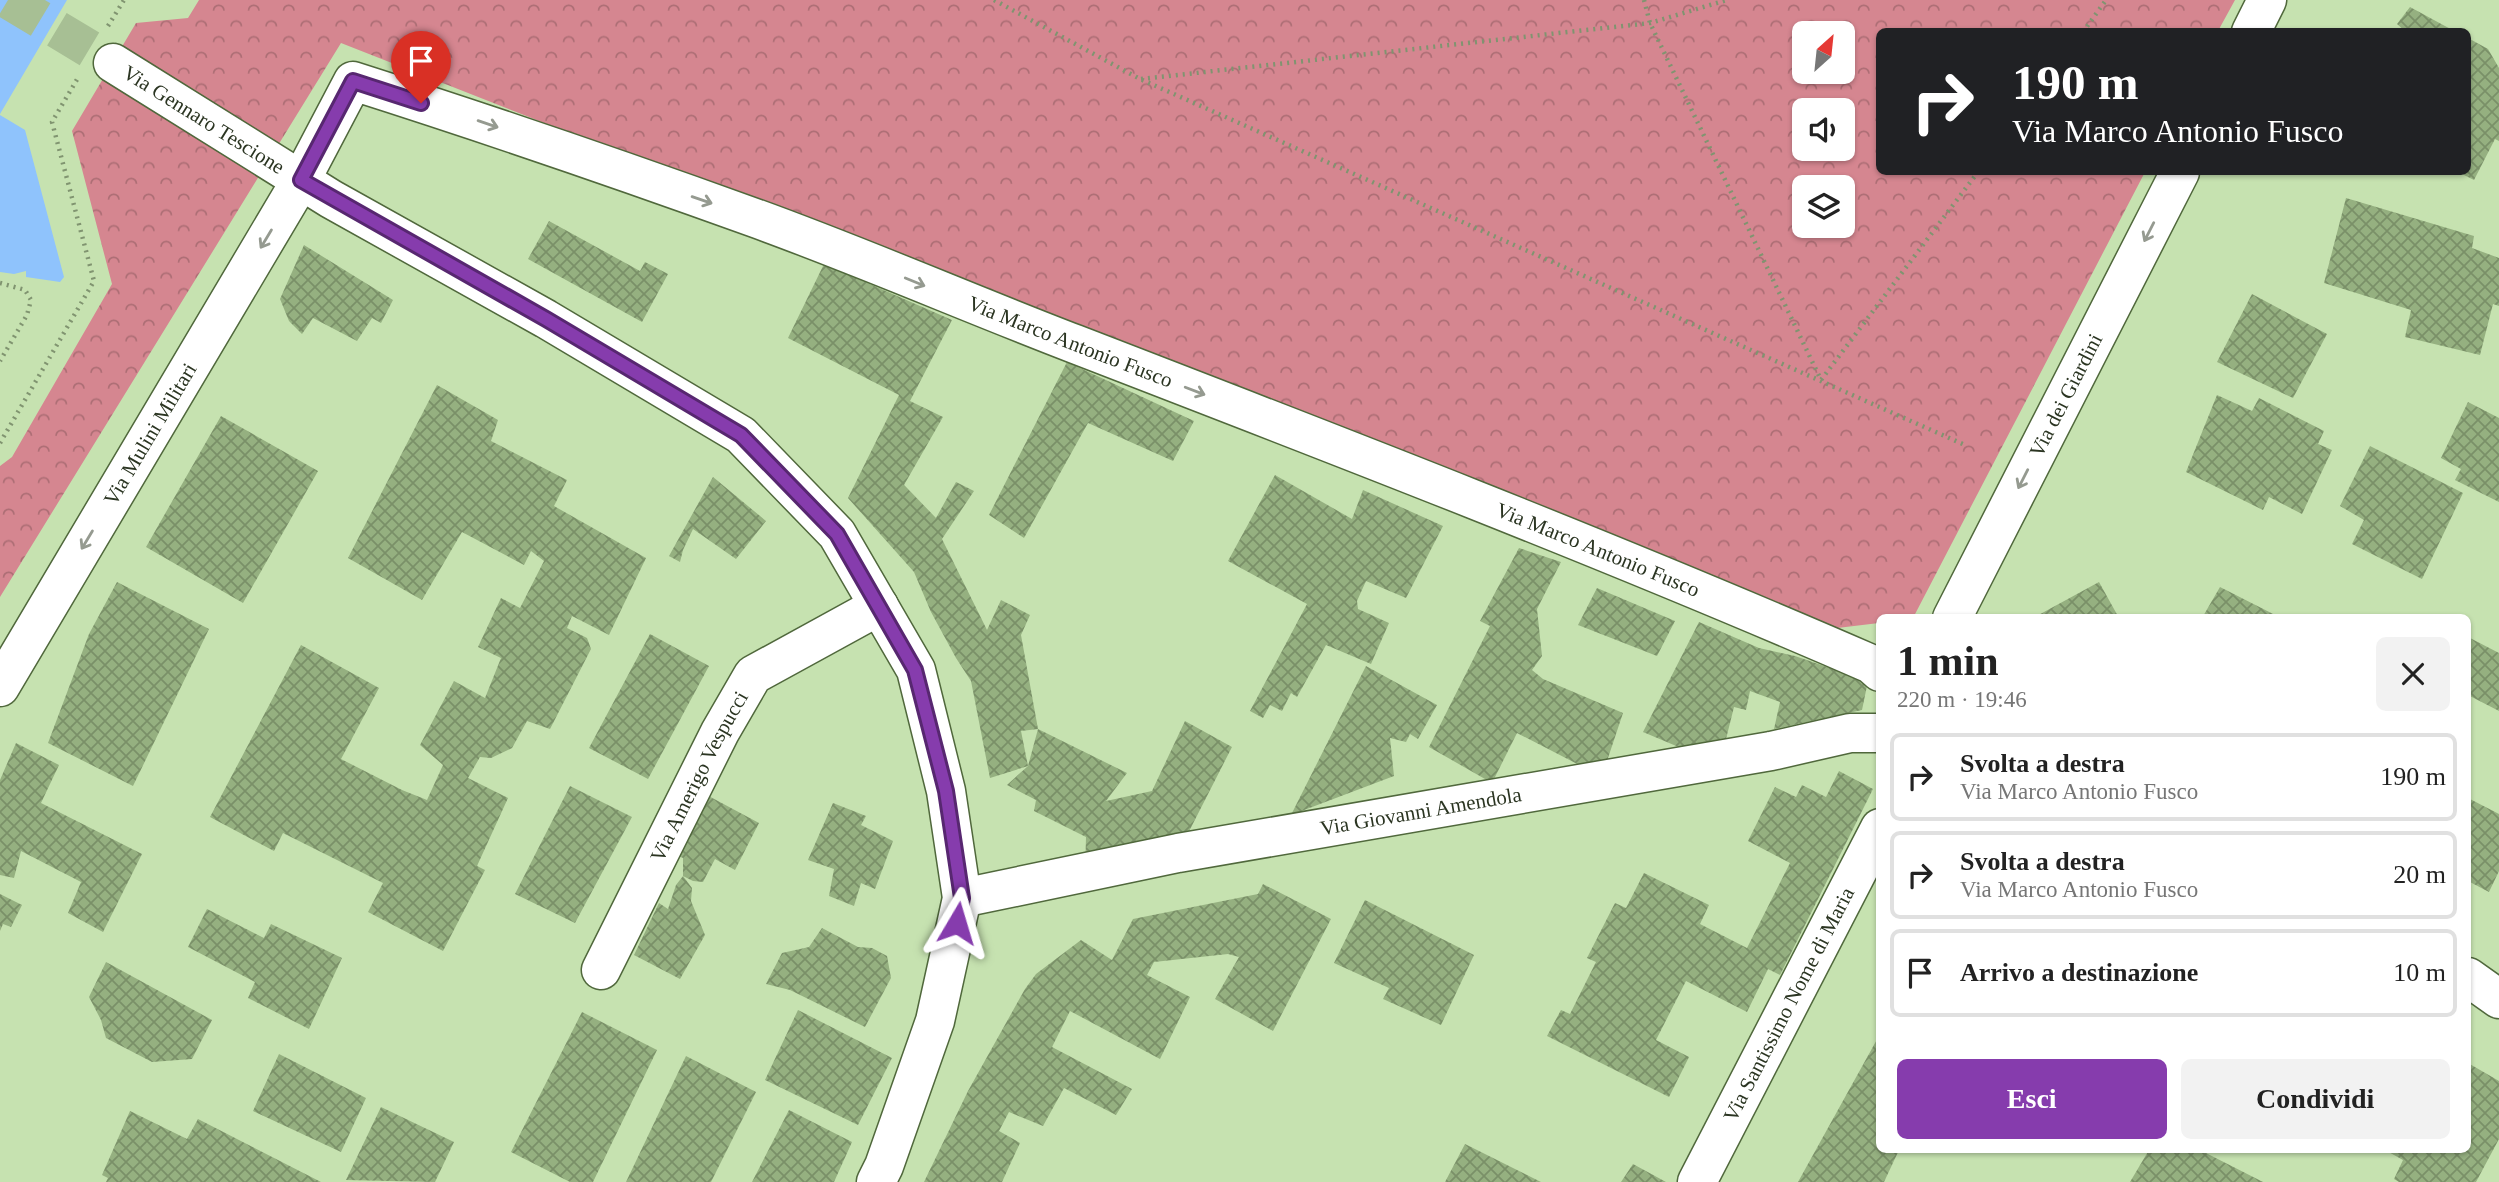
<!DOCTYPE html>
<html lang="it">
<meta charset="utf-8">
<style>
body{margin:0;font-family:Georgia,serif;background:#f2f2f2;color:#222;height:100vh;display:flex;flex-direction:column;font-size:26px;white-space:nowrap}
*{box-sizing:border-box;margin:0}
p{font-size:23px;color:#767676}
.icon{flex:none;width:38px;height:38px;fill:none;stroke:currentColor;stroke-width:2;stroke-linecap:round;stroke-linejoin:round}
.map{position:relative;flex:1;overflow:hidden}
.details{position:absolute;left:1876px;top:614px;width:595px;height:539px;display:flex;flex-direction:column;background:#fff;border-radius:10px;box-shadow:0 2px 5px #0004}
.details>*{flex:none}
.hud{position:absolute;left:1876px;top:28px;width:595px;height:147px;border-radius:10px;box-shadow:0 2px 5px #0004;background:#202124;color:#fff;overflow:hidden}
.needle{width:46px;rotate:27deg}
.controls{position:absolute;left:1792px;top:21px;display:grid;gap:14px}
.controls a{display:grid;place-items:center;width:63px;height:63px;border-radius:10px;background:#fff;box-shadow:0 2px 5px #0004;font-size:35px}
.pin{position:absolute;display:grid;place-items:center;width:60px;height:60px;color:#fff;margin:-72px -30px;border-radius:50% 50% 50% 0;rotate:-45deg;box-shadow:0 0 7px #0007}
.pin .icon{rotate:45deg}
.me{position:absolute;width:77px;margin:-38px;rotate:7deg;stroke-linejoin:round;filter:drop-shadow(0 0 5px #0008)}
.turn{display:flex;align-items:center;gap:24px;height:147px;padding:0 21px;font-size:32px}
.turn .icon{width:91px;height:91px;stroke-width:2.5}
.turn b{display:block;font-size:49px;line-height:60px}
.round{display:grid;place-items:center;flex:none;width:74px;height:74px;border-radius:10px;background:#f2f2f2}
.overview{display:flex;align-items:center;justify-content:space-between;height:119px;padding:0 21px}
h1{font-size:42px;font-weight:600;line-height:52px}
.cta{display:flex;gap:14px;margin-top:auto;padding:14px 21px}
.cta a{flex:1;height:80px;border-radius:10px;background:#863cad;color:#fff;font-size:28px;font-weight:600;line-height:80px;text-align:center}
.cta a+a{background:#f2f2f2;color:#222}
ul{padding:0;list-style:none}
li{display:flex;align-items:center;gap:21px;height:88px;margin:0 14px 10px;padding:0 7px;border:4px solid #e0e0e0;border-radius:10px}
li div{flex:1}
li b{display:block;font-size:26px}
li em{font-style:normal}
.map>svg:first-child{display:block}
</style>
<div class="map">
<svg width="2499" height="1182" viewBox="0 0 2499 1182">
<defs>
<pattern id="forest-crowns" width="20" height="18" patternUnits="userSpaceOnUse" patternTransform="scale(1.75)"><rect width="20" height="18" fill="#d58690"/><path d="M2 6a3 3 0 1 1 6 0M12 15a3 3 0 1 1 6 0" fill="none" stroke="#ad6e75"/></pattern>
<pattern id="building-cross-hatch" width="8" height="8" patternUnits="userSpaceOnUse" patternTransform="scale(1.75)"><rect width="8" height="8" fill="#95b080"/><path d="M0 0l8 8M0 8l8-8" fill="none" stroke="#7a9068"/></pattern>
</defs>
<rect width="100%" height="100%" fill="#c6e2b0"/>
<!-- forest -->
<path fill="url(#forest-crowns)" fill-rule="evenodd" d="M199 0H2235L2218 31 1880 32V172H2145L1913 618H1880L1879 623 1829 629 341 43 0 597V466L12 457 112 284 72 131 136 23 188 18ZM1804 33H1843V72H1804ZM1804 110H1843V149H1804ZM1804 187H1843V226H1804Z"/>
<!-- water -->
<path fill="#8fc3fc" d="M0 0H67L0 114Z
M0 115 25 130 64 277 60 282 26 277V271L14 274 0 272Z"/>
<!-- building -->
<path fill="url(#building-cross-hatch)" d="M2410 7 2456 32H2406L2397 24Z
M2468 38 2488 49 2499 68V141L2495 139 2474 180 2458 172H2468Z
M2346 198 2474 236 2472 248 2499 258V306L2493 304 2480 355 2405 337 2411 310 2324 283Z
M549 221 640 271 645 262 668 274 642 322 528 259Z
M304 245 393 300 381 323 372 318 357 341 313 318 302 334 289 321 280 299Z
M824 264 952 320 910 401 943 417 904 485 936 518 956 482 974 491 942 539 987 630 1001 600 1030 615 1021 635 1038 729 1021 731 1028 766 990 778 971 681 956 658 931 612 914 572 848 498 899 395 788 338Z
M2252 294 2327 334 2293 398 2217 362Z
M1067 362 1194 421 1173 461 1088 423 1024 538 989 515Z
M437 385 498 420 491 441 567 480 554 506 646 558 609 635 572 616 567 628 587 638 591 649 550 729 527 721 512 748 491 758 480 757 468 778 508 798 477 866 485 870 443 951 368 912 383 883 283 833 274 851 210 817 301 645 379 688 341 759 402 790 427 800 443 765 420 745 454 681 485 698 501 658 478 647 501 598 520 608 544 561 531 551 524 565 462 532 422 600 348 558Z
M2217 395 2252 411 2259 398 2324 431 2318 444 2332 450 2302 514 2269 497 2263 510 2186 472Z
M2468 402 2499 418V502L2455 480 2461 469 2441 458Z
M221 416 318 471 243 603 146 547Z
M2370 446 2463 493 2422 579 2352 544 2364 520 2340 506Z
M1275 475 1352 519 1363 490 1443 526 1406 598 1366 581 1357 601 1358 609 1389 623 1371 664 1326 645 1297 697 1291 693 1282 711 1270 705 1263 718 1250 711 1307 604 1228 561Z
M713 477 766 521 736 559 693 529 683 550 680 562 669 556Z
M1519 548 1561 562 1537 609 1542 656 1532 670 1543 679 1623 713 1606 764 1585 768 1517 733 1492 783 1429 747 1490 626 1480 621Z
M117 582 209 629 133 786 48 743 89 634Z
M2099 582 2119 618H2033Z
M2220 587 2281 618H2202Z
M1597 588 1675 621 1657 656 1578 625Z
M1699 622 1759 648 1795 656 1868 681 1862 710 1774 729 1780 702 1750 691 1746 710 1734 707 1726 739 1681 748 1643 732Z
M650 634 709 666 648 779 589 748Z
M2468 637 2499 653V711L2468 695Z
M1366 666 1437 705 1418 739 1410 734 1406 742 1390 738 1394 776 1291 815Z
M1185 721 1232 747 1178 853 1085 873 1086 837 1034 811 1036 800 1007 785 1028 766 1038 729 1127 773 1106 801 1152 791Z
M16 743 59 765 41 803 142 854 103 932 68 913 81 882 21 851 14 878 0 875V780Z
M1839 771 1873 789 1780 975 1768 969 1747 1012 1686 981 1656 1040 1689 1057 1669 1097 1547 1036 1561 1010 1570 1014 1596 962 1587 958 1615 903 1626 908 1644 873 1709 905 1700 924 1747 948 1790 863 1748 841 1775 787 1796 797 1802 785 1826 797Z
M570 786 632 817 575 923 515 894Z
M703 793 759 823 735 870 715 859 703 882 693 881 683 876V858L672 853Z
M2468 798 2499 814V871L2489 892 2468 881Z
M833 803 866 816 861 825 893 841 875 889 861 883 854 906 829 896 834 869 808 860Z
M683 876 692 888 691 901 705 935 680 979 634 955 659 903 668 909 676 885Z
M1263 884 1331 919 1273 1031 1215 999 1239 957 1228 954 1154 962 1147 975 1190 997 1160 1059 1070 1011 1052 1047 1132 1089 1116 1115 1064 1088 1043 1126 1009 1112 999 1131 1020 1143 1002 1182H924L968 1091 1025 989 1036 974 1081 940 1112 960 1133 919 1258 894Z
M0 894 22 905 11 927 3 924 0 931Z
M1365 900 1474 955 1441 1025 1383 999 1389 988 1334 963Z
M207 909 264 938 271 924 342 958 309 1029 248 998 255 982 188 947Z
M822 928 858 947 872 948 887 956 891 978 865 1027 790 990 766 984 782 953 809 947Z
M106 962 212 1020 192 1059 152 1062 106 1038 101 1020 89 997Z
M798 1010 892 1058 858 1125 765 1080Z
M582 1012 657 1050 593 1182H570L511 1152Z
M1880 1034V1150H1899L1884 1182H1798Z
M279 1054 366 1098 341 1152 253 1111Z
M686 1056 756 1092 711 1182H626Z
M2468 1063 2499 1081V1139L2476 1182H2399L2394 1179 2403 1160 2385 1150H2468Z
M381 1107 454 1142 435 1182 346 1180Z
M789 1110 852 1142 834 1182H752Z
M130 1111 187 1139 198 1119 321 1182H106L108 1178 102 1175Z
M1465 1144 1541 1182H1445Z
M2149 1150H2200L2263 1182H2130Z
M1633 1164 1666 1182H1621Z"/>
<g fill="none" stroke-linecap="round" stroke-linejoin="round">
<!-- tertiary-tunnel -->
<path stroke="#a7bf94" stroke-width="38" stroke-dasharray="38 19" stroke-linecap="butt" d="M8 0 113 63"/>
<!-- minor casing -->
<g stroke="#50683c" stroke-width="41">
<g id="minor">
<path d="M2251 32 2267 0"/>
<path id="s1" d="M1952 618 2180 172"/>
<path id="s2" d="M0 687 301 180 353 81C488 124 622 170 755 218 863 257 968 303 1075 344 1342 447 1609 550 1871 664L1880 672"/>
<path id="s3" d="M962 898 1178 853 1771 751 1850 733H1880"/>
<path id="s4" d="M601 970 720 732 753 675 879 606"/>
<path d="M2468 977 2499 999"/>
<path id="s5" d="M1697 1182 1880 828"/>
</g>
</g>
<!-- tertiary casing -->
<g stroke="#50683c" stroke-width="41">
<g id="tertiary">
<path id="s6" d="M113 63 331 199 546 319 741 435 837 534 916 670 946 791 962 898 935 1021 884 1166 876 1182"/>
</g>
</g>
<!-- path -->
<path stroke="#809470" stroke-width="4.5" stroke-dasharray="2 5" stroke-linecap="butt" d="M994 0 1140 79 1965 445
M1644 0 1650 23 1821 380 1978 172
M108 26 124 0
M2083 32 2106 0
M1141 79 1650 23 1727 0
M0 283 25 290 31 300 27 315 0 361
M0 443 94 281 52 122 79 76"/>
<!-- minor -->
<use href="#minor" stroke="#fff" stroke-width="38"/>
<!-- tertiary -->
<use href="#tertiary" stroke="#fff" stroke-width="38"/>
</g>
<!-- one-way arrows -->
<defs><path id="oneway-shaft" d="M-6 0H5M1.5-3L5.5 0L1.5 3" fill="none" stroke-width="1.6" stroke-linecap="round" stroke-linejoin="round" transform="scale(1.75)"/></defs>
<g stroke="#959a90">
<use href="#oneway-shaft" transform="translate(488 124) rotate(19)"/>
<use href="#oneway-shaft" transform="translate(702 200) rotate(19)"/>
<use href="#oneway-shaft" transform="translate(2149 232) rotate(117)"/>
<use href="#oneway-shaft" transform="translate(266 239) rotate(121)"/>
<use href="#oneway-shaft" transform="translate(915 282) rotate(22)"/>
<use href="#oneway-shaft" transform="translate(1195 391) rotate(21)"/>
<use href="#oneway-shaft" transform="translate(2023 479) rotate(117)"/>
<use href="#oneway-shaft" transform="translate(87 540) rotate(121)"/>
</g>
<g fill="none" stroke-linecap="round" stroke-linejoin="round">
<!-- route casing -->
<g stroke="#572770" stroke-width="18">
<path id="route" d="M421 103 353 81 301 180 546 319 741 435 837 534 915 670 946 791 962 898 957 923"/>
</g>
<!-- route -->
<use href="#route" stroke="#863cad" stroke-width="12"/>
</g>
<g text-anchor="middle" dominant-baseline="central" stroke-width="5" stroke-linejoin="round" paint-order="stroke">
<!-- street labels -->
<g font-size="21" fill="#2b3522" stroke="#effee4">
<text stroke="none"><textPath href="#s6" startOffset="107">Via Gennaro Tescione</textPath></text>
<text stroke="none"><textPath href="#s2" startOffset="1465">Via Marco Antonio Fusco</textPath></text>
<text stroke="none"><textPath href="#s1" startOffset="250">Via dei Giardini</textPath></text>
<text stroke="none"><textPath href="#s2" startOffset="294">Via Mulini Militari</textPath></text>
<text stroke="none"><textPath href="#s2" startOffset="2032">Via Marco Antonio Fusco</textPath></text>
<text stroke="none"><textPath href="#s4" startOffset="217">Via Amerigo Vespucci</textPath></text>
<text stroke="none"><textPath href="#s3" startOffset="467">Via Giovanni Amendola</textPath></text>
<text stroke="none"><textPath href="#s5" startOffset="200">Via Santissimo Nome di Maria</textPath></text>
</g>
</g>
</svg>
<div class="controls">
<a><svg class="needle" viewBox="-14 -14 28 28"><path d="M0-13l5 13h-10z" fill="#e53935"/><path d="M0 13l5-13h-10z" fill="#767676"/></svg></a>
<a><svg class="icon" aria-label="sound" viewBox="0 0 24 24"><path d="M4 9h4l5-4v14l-5-4H4zM17 9q2 3 0 6"/></svg></a>
<a><svg class="icon" aria-label="layers" viewBox="0 0 24 24"><path d="M12 4l9 5-9 5-9-5zM3 14l9 5 9-5"/></svg></a>
</div>
<div class="pin" style="left:421px;top:103px;background:#d93025"><svg class="icon" aria-label="arrive" viewBox="0 0 24 24"><path d="M6 21V4h12l-3 4 3 4H6"/></svg></div>
<svg class="me" style="left:957px;top:923px" viewBox="-20 -20 40 40"><path d="M0-17L14 15 0 8-14 15z" fill="#863cad" stroke="#fff" stroke-width="4"/></svg>
<div class="hud">
<div class="turn"><svg class="icon" aria-label="right" viewBox="0 0 24 24"><path d="M7 20v-9h11M14 6l5 5-5 5"/></svg><div><b>190 m</b>Via Marco Antonio Fusco</div></div>
</div>
<section class="details">
<div class="overview"><div><h1>1 min</h1><p>220 m · 19:46</p></div><a class="round"><svg class="icon" aria-label="close" viewBox="0 0 24 24"><path d="M6 6l12 12M18 6L6 18"/></svg></a></div>
<ul>
<li><svg class="icon" aria-label="right" viewBox="0 0 24 24"><path d="M7 20v-9h11M14 6l5 5-5 5"/></svg><div><b>Svolta a destra</b><p>Via Marco Antonio Fusco</p></div><em>190 m</em></li>
<li><svg class="icon" aria-label="right" viewBox="0 0 24 24"><path d="M7 20v-9h11M14 6l5 5-5 5"/></svg><div><b>Svolta a destra</b><p>Via Marco Antonio Fusco</p></div><em>20 m</em></li>
<li><svg class="icon" aria-label="arrive" viewBox="0 0 24 24"><path d="M6 21V4h12l-3 4 3 4H6"/></svg><div><b>Arrivo a destinazione</b></div><em>10 m</em></li>
</ul>
<div class="cta"><a>Esci</a><a>Condividi</a></div>
</section>
</div>
